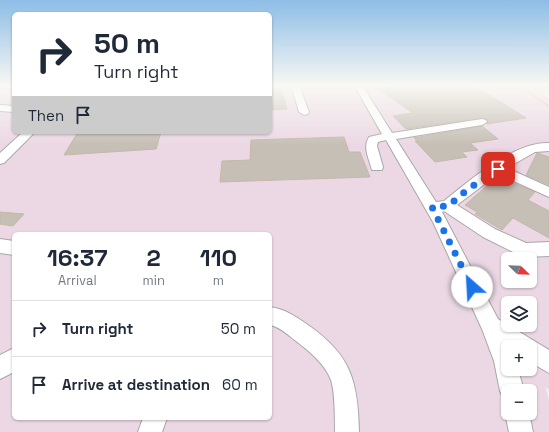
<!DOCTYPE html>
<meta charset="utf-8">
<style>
body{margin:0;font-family:"Space Grotesk",sans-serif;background:#f6f6f7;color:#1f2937;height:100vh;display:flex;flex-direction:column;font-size:15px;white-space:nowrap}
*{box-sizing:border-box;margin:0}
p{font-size:13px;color:#747a83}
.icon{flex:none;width:22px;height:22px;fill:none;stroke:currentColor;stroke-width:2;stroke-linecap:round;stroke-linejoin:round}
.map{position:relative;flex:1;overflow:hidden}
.side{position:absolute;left:12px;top:232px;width:260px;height:188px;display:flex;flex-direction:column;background:#fff;border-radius:6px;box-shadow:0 1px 3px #0004}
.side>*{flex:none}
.hud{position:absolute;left:12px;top:12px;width:260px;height:122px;border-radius:6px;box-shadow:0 1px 3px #0004;background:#fff;color:#1f2937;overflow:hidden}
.needle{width:26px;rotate:113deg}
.fabs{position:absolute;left:501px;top:252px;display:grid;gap:8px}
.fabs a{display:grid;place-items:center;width:36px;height:36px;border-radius:6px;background:#fff;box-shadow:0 1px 3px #0004;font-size:20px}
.pin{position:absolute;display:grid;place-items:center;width:34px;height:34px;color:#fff;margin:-17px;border-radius:8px;box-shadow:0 2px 6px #0006}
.me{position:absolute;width:44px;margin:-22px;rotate:334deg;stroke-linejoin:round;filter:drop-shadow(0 0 3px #0008)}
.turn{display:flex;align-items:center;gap:14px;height:84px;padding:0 16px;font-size:18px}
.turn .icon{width:52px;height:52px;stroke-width:2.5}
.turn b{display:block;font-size:28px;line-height:34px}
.then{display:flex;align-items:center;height:38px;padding:0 16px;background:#0003;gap:8px;font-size:15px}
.eta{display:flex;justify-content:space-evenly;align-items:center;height:68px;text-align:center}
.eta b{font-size:24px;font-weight:700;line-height:28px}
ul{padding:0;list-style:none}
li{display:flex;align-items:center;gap:12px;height:56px;padding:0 16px;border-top:1px solid #e0e1e3}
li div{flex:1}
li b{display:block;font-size:15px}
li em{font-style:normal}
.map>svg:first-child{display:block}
</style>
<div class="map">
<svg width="549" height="432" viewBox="0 0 549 432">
<rect width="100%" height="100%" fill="#f1efe6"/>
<!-- industrial -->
<path fill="#ebd8e4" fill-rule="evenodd" d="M0 85H14V132H270V85H549V87L541 92 549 98V389L545 387 549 400V432H0ZM14 234H270V418H14ZM508 259H530V281H508ZM508 303H530V325H508ZM508 347H530V369H508ZM508 391H530V413H508Z"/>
<!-- building -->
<path fill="#c6bfb5" stroke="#c4b8a7" d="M270 85H280L287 109 270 110Z
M395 85H473L526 118 487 124 488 122 487 119 482 118 406 129 393 116 413 113 377 88Z
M482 126 498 139 470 143 478 150 462 152 467 157 435 162 415 141H418L414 138Z
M78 132H161L156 149 64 155Z
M344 137 349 152H360L370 177 220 182 222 161 250 160 251 140Z
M537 153 549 157V185L526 175Z
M498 176 535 192 528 200 549 211V238L513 218 502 230 475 214 477 212 465 205Z
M0 212 24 214 13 226 0 224Z"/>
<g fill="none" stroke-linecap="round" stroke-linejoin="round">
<!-- minor casing -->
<g stroke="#a7a7a7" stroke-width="2">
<path id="minor" d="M291 85H299L309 112 308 114 304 115 299 112Z
M354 85H362L392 133 482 119 486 120 487 122 482 125 396 139 436 202 444 201C469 181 515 141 549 143V151L535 152 507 168 549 187V197L498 174 457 205 495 229 526 243 549 242V256L525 257 519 255 483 237 444 211 442 212 498 319 549 350V373L530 362V347H508V369H518L524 391H508V401L504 399 500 391 494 361 482 329 433 222 386 140 378 142 377 146 383 167 382 170H372L371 167C368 156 363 147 369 137L382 134Z
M0 105 14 106V112L0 111Z
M23 132H35L4 163 0 164V153Z
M0 239 14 241V255L0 253Z
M270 307C285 309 295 316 308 325 351 355 358 381 359 432H335C335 419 335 392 331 380 325 364 309 351 296 341 288 335 280 327 270 325Z
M14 348V372L0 379V355Z
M508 406V413H529L533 432H509L505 413Z
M143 418H167L162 432H138Z"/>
</g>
<!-- path -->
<path stroke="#ff8f6a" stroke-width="1.5" stroke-dasharray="1.5 1.5" stroke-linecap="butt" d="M520 85 549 107"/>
<!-- minor -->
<use href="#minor" fill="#fff" fill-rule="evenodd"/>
</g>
<!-- sky -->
<linearGradient id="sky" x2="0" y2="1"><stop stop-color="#8dbde6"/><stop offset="0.59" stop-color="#f9f8f4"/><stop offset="1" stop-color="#f9f8f4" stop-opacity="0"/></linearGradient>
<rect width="549" height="145" fill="url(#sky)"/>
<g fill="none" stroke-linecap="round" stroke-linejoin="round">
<!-- route -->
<path stroke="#1a73e8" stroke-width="7" stroke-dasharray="0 12.6" d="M472 287 432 207 448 206 467 190 498 169"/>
</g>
</svg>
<div class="fabs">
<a><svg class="needle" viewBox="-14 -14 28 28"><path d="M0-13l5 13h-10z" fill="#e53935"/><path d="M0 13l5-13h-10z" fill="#747a83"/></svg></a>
<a><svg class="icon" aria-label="layers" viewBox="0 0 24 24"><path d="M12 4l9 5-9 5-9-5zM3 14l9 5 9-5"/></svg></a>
<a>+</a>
<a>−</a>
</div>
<div class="pin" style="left:498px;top:169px;background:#d93025"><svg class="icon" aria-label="arrive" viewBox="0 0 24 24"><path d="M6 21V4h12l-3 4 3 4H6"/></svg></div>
<svg class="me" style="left:472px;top:287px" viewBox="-20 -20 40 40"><circle r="19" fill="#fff"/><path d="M0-13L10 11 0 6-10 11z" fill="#1a73e8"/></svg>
<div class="hud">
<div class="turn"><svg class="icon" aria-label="right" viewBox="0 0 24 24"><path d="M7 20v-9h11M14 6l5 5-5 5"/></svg><div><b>50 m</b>Turn right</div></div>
<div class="then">Then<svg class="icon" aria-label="arrive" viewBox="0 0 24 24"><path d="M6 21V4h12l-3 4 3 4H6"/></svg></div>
</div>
<section class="side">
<div class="eta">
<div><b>16:37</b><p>Arrival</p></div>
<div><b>2</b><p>min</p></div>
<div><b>110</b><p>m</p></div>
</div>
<ul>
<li><svg class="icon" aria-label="right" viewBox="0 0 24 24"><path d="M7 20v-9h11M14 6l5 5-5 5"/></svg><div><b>Turn right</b></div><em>50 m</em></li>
<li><svg class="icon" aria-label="arrive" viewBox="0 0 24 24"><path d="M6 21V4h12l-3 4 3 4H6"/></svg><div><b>Arrive at destination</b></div><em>60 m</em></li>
</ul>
</section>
</div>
